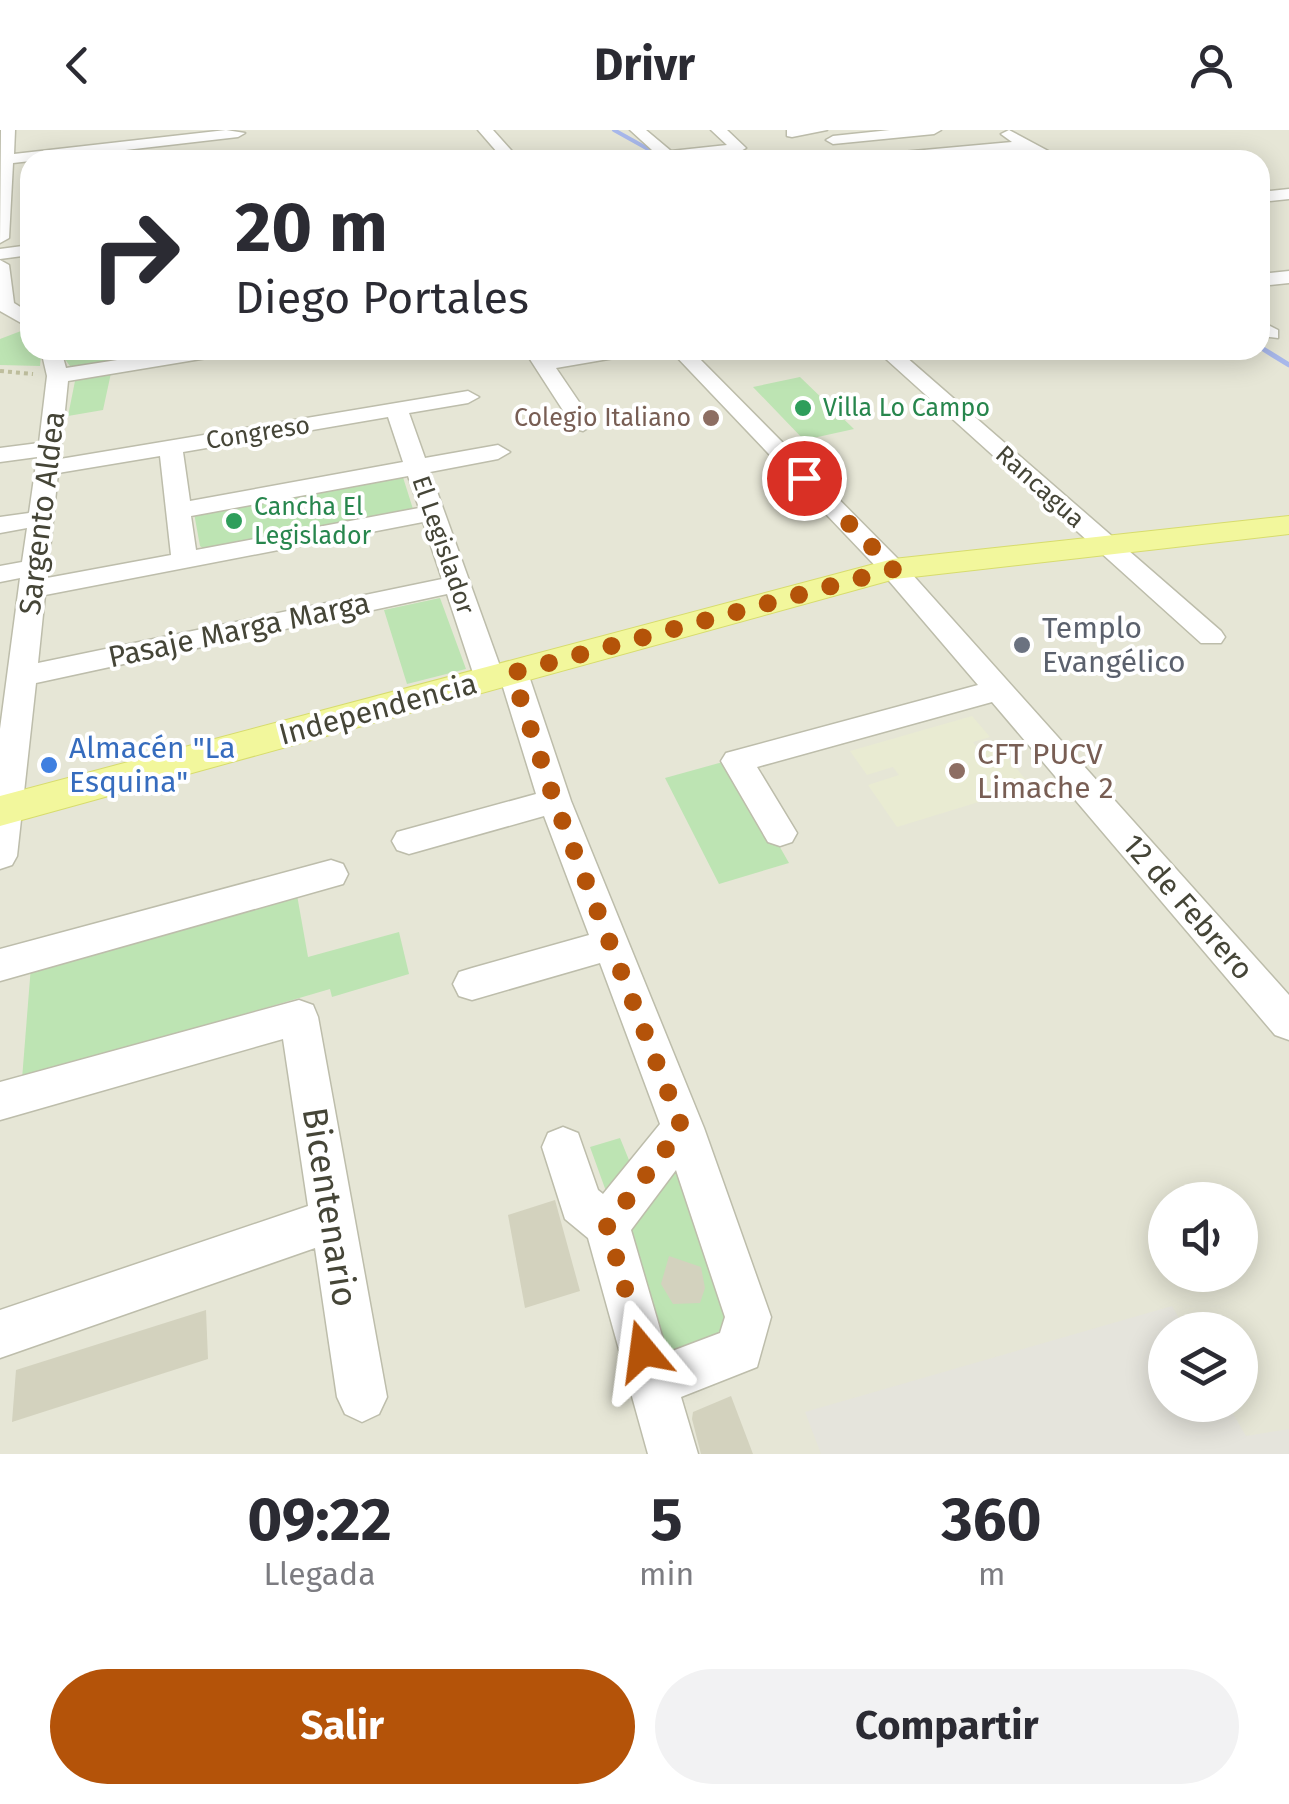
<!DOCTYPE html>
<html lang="es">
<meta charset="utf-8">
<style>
body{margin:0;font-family:"Fira Sans",sans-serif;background:#f2f2f3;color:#2b2b33;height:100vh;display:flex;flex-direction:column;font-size:38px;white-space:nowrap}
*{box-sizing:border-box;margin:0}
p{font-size:32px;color:#7c7c81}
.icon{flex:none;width:55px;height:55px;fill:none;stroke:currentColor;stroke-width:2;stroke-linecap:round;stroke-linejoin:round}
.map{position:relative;height:1324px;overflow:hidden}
.panel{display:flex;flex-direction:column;background:#fff;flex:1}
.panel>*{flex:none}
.banner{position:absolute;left:20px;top:20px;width:1250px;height:210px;border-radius:30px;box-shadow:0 5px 25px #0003;background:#fff;color:#2b2b33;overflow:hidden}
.controls{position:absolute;left:1148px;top:1052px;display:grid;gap:20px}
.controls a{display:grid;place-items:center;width:110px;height:110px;border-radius:50%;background:#fff;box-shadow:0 5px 25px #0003;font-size:50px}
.pin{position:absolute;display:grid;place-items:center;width:85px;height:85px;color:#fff;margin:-42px;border:5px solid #fff;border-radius:50%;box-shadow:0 2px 10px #0007}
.me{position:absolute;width:110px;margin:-55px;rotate:344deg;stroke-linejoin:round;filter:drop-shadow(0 0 8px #0008)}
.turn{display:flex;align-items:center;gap:35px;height:210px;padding:0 50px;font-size:45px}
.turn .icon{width:130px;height:130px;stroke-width:2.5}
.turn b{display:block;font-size:70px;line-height:85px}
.eta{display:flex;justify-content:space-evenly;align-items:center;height:170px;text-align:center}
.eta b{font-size:60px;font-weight:700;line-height:70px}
.primary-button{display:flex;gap:20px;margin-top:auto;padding:20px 50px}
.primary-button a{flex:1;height:115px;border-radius:60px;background:#b45309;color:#fff;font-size:40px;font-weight:700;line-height:115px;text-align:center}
.primary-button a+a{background:#f2f2f3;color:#2b2b33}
header{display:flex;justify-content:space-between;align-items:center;height:130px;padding:0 50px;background:#fff;font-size:45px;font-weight:700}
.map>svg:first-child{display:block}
</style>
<header><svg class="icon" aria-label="back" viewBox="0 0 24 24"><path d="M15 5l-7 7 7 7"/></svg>Drivr<svg class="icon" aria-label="person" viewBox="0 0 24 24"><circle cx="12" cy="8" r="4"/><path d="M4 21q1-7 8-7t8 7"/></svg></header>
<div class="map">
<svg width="1289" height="1324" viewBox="0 0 1289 1324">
<rect width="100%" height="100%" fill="#f2f3e8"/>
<!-- residential -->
<path fill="#e6e6d6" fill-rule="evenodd" d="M0 0H1289V1324H0ZM30 30H1260V220H30ZM1165 1070H1240V1145H1165ZM1165 1200H1240V1275H1165Z"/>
<!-- industrial -->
<path fill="#e5e4dc" d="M1172 1176 1186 1200H1165V1275H1228L1246 1306 1289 1299V1324H821L805 1282Z"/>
<!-- education -->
<path fill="#e9ebd2" d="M972 586 990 607 973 612 978 619 997 615 1031 656 897 697 868 655 899 645 893 637 867 645 850 621Z"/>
<!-- green -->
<path fill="#bde4b3" d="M21 201 30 209V220H37L41 226 40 236 0 235V209Z
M58 220H157V221L145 228 73 240Z
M111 243 103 280 68 286 75 251Z
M800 247 854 299 804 310 753 257Z
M401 341 413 379 404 384 208 422 200 416 194 383Z
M440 468 466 539 407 554 384 480Z
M730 630 789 733 719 754 665 648Z
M297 765 308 827 399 802 409 844 332 867 330 859 22 949 31 836Z
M620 1008 631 1035 607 1064 590 1017Z
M675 1038 687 1050 734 1212 663 1231 625 1097Z"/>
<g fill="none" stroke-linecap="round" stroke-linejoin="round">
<!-- stream-far1 -->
<path stroke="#a8b8eb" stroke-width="4" d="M614 0 666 29 682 30"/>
<!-- stream -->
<path stroke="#a8b8eb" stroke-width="5" d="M1260 217 1289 235"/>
</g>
<!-- building -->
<path fill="#d3d2be" d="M555 1070 580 1161 525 1178 508 1085Z
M669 1126 701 1137 705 1158 700 1173 673 1174 661 1154Z
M206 1180 208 1229 12 1292 16 1240Z
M731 1266 753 1324H701L692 1289 693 1282Z"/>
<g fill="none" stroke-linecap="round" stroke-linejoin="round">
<!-- minor casing -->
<g stroke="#bdbdab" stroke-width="3">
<path id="minor" d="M1 0H15L14 24 226 0 245 3 238 7 13 33 9 108 0 113Z
M478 0H493L520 30H504Z
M630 0H646L671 21 727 15 711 0H727L746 18 739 22 663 30Z
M787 0H827L792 7 787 6Z
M890 0H941L934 4 833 14 826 10 833 6Z
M1009 0 1065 30H1046L1026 20 917 30H861L869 25 1012 12 1001 4Z
M1289 59V69L1260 72V62Z
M30 115V125L0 129V119Z
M0 130 9 135 14 173 30 183V198L0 181Z
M1289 141V153L1260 156V144Z
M1260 191 1278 200V208L1260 206Z
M41 220H61L66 238 181 220H229L219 226 68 251 60 329 468 261 479 267 468 273 409 283 425 328 498 315 510 322 498 329 430 342 501 539 513 533 523 536 528 543 571 671 704 998 771 1187 757 1237 681 1267 698 1324H648L588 1108 565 1089 542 1017 548 1003 563 997 578 1003 598 1060 603 1064 660 994 600 833 472 870 459 866 453 854 459 842 472 838 589 805 544 686 409 724 397 720 392 711 397 702 536 664 502 554 490 559 480 556 475 549 447 464 36 553 17 726 12 735 0 739V599L20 448 0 452V436L22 432 27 398 0 403V387L29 383 37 327 0 332V318L39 313 47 246ZM388 287 403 332 190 371 183 322ZM160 326 171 425 47 448 58 343ZM408 346 419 378 196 420 191 386ZM423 392 442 449 38 533 45 465ZM676 1040 725 1187 720 1203 667 1223 631 1100Z
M524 220H544L549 227 589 220H636L626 226 556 238 594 294 583 301 575 299Z
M670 220H691L902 433 1289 865V910L1275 905 992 572 757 637 797 703 792 712 780 716 768 712 721 631 726 623 978 555 884 445Z
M876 220H898L1221 501 1225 507 1221 513H1201Z
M331 730 343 734 348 744 343 754 0 851V819Z
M299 870 313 875 318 887 387 1267 379 1284 362 1292 345 1284 337 1267 315 1118 0 1228V1180L308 1076 283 909 0 990V952Z"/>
</g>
<!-- major casing -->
<g stroke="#d7dc6d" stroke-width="2">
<path id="major" d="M1289 386V404L895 449 0 696V666L893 429Z"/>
</g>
<!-- path -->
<path stroke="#bebe9d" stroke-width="4" stroke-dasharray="4 4" stroke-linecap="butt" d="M0 241 33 244"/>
<!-- minor -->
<use href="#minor" fill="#fff" fill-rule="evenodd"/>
<!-- major -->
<use href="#major" fill="#f2f79c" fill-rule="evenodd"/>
</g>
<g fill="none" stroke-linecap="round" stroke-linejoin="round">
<!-- route -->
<path stroke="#b45309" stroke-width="18" stroke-dasharray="0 32.4" d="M643 1221 607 1096 682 998 555 672 512 543 894 439 804 348"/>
</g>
<!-- markers -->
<g fill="#2e9e5b" stroke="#fff" stroke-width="4">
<circle cx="803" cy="278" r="10"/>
<circle cx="234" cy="391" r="10"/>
</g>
<g fill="#8d6e63" stroke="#fff" stroke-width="4">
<circle cx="711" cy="288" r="10"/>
<circle cx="957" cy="641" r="10"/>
</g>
<circle fill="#6b7280" stroke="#fff" stroke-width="4" cx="1022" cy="515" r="10"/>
<circle fill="#3f7fe0" stroke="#fff" stroke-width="4" cx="49" cy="635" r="10"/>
<g text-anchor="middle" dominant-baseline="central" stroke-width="8" stroke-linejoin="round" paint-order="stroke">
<!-- far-leisure labels -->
<g font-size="25" fill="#27864d" stroke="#fff" text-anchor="start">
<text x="823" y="278">Villa Lo Campo</text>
<text x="254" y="377">Cancha El<tspan x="254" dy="29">Legislador</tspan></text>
</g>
<!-- far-education labels -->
<g font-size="25" fill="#785e54" stroke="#fff" text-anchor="end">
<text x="691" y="288">Colegio Italiano</text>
</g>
<!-- far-street labels -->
<g font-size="25" fill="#454537" stroke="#fff">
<text transform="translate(258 303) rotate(-9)">Congreso</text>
<text transform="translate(1040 357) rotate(42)">Rancagua</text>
<text transform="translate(443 415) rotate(71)">El Legislador</text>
</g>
<!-- street labels -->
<g font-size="30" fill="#454537" stroke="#fff">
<text transform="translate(42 383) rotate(-83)">Sargento Aldea</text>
<text transform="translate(239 500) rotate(-12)">Pasaje Marga Marga</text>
<text transform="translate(378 579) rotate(-15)">Independencia</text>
<text transform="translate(1188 777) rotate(49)">12 de Febrero</text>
</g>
<!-- worship labels -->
<g font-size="30" fill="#5b616d" stroke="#fff" text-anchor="start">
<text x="1042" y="498">Templo<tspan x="1042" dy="34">Evangélico</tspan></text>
</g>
<!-- shop labels -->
<g font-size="30" fill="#366cbe" stroke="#fff" text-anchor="start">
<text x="69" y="618">Almacén "La<tspan x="69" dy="34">Esquina"</tspan></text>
</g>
<!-- education labels -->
<g font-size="30" fill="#785e54" stroke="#fff" text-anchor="start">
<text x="977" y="624">CFT PUCV<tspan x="977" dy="34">Limache 2</tspan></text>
</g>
<!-- near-street labels -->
<g font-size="35" fill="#454537" stroke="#fff">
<text transform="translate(330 1077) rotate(81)">Bicentenario</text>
</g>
</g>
</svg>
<div class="controls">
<a><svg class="icon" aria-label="sound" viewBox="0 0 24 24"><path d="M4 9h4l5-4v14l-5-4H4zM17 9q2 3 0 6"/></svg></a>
<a><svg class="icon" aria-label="layers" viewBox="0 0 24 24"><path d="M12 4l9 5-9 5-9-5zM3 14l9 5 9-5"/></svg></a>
</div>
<div class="pin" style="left:804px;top:348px;background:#d93025"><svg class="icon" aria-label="arrive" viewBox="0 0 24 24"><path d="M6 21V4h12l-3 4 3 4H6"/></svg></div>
<svg class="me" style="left:643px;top:1221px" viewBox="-20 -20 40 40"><path d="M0-17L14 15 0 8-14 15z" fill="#b45309" stroke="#fff" stroke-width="4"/></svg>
<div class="banner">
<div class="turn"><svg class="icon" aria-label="right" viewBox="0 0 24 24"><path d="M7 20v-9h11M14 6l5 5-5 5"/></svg><div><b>20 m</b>Diego Portales</div></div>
</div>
</div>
<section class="panel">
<div class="eta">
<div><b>09:22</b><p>Llegada</p></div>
<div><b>5</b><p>min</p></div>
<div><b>360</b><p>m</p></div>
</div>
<div class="primary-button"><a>Salir</a><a>Compartir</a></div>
</section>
